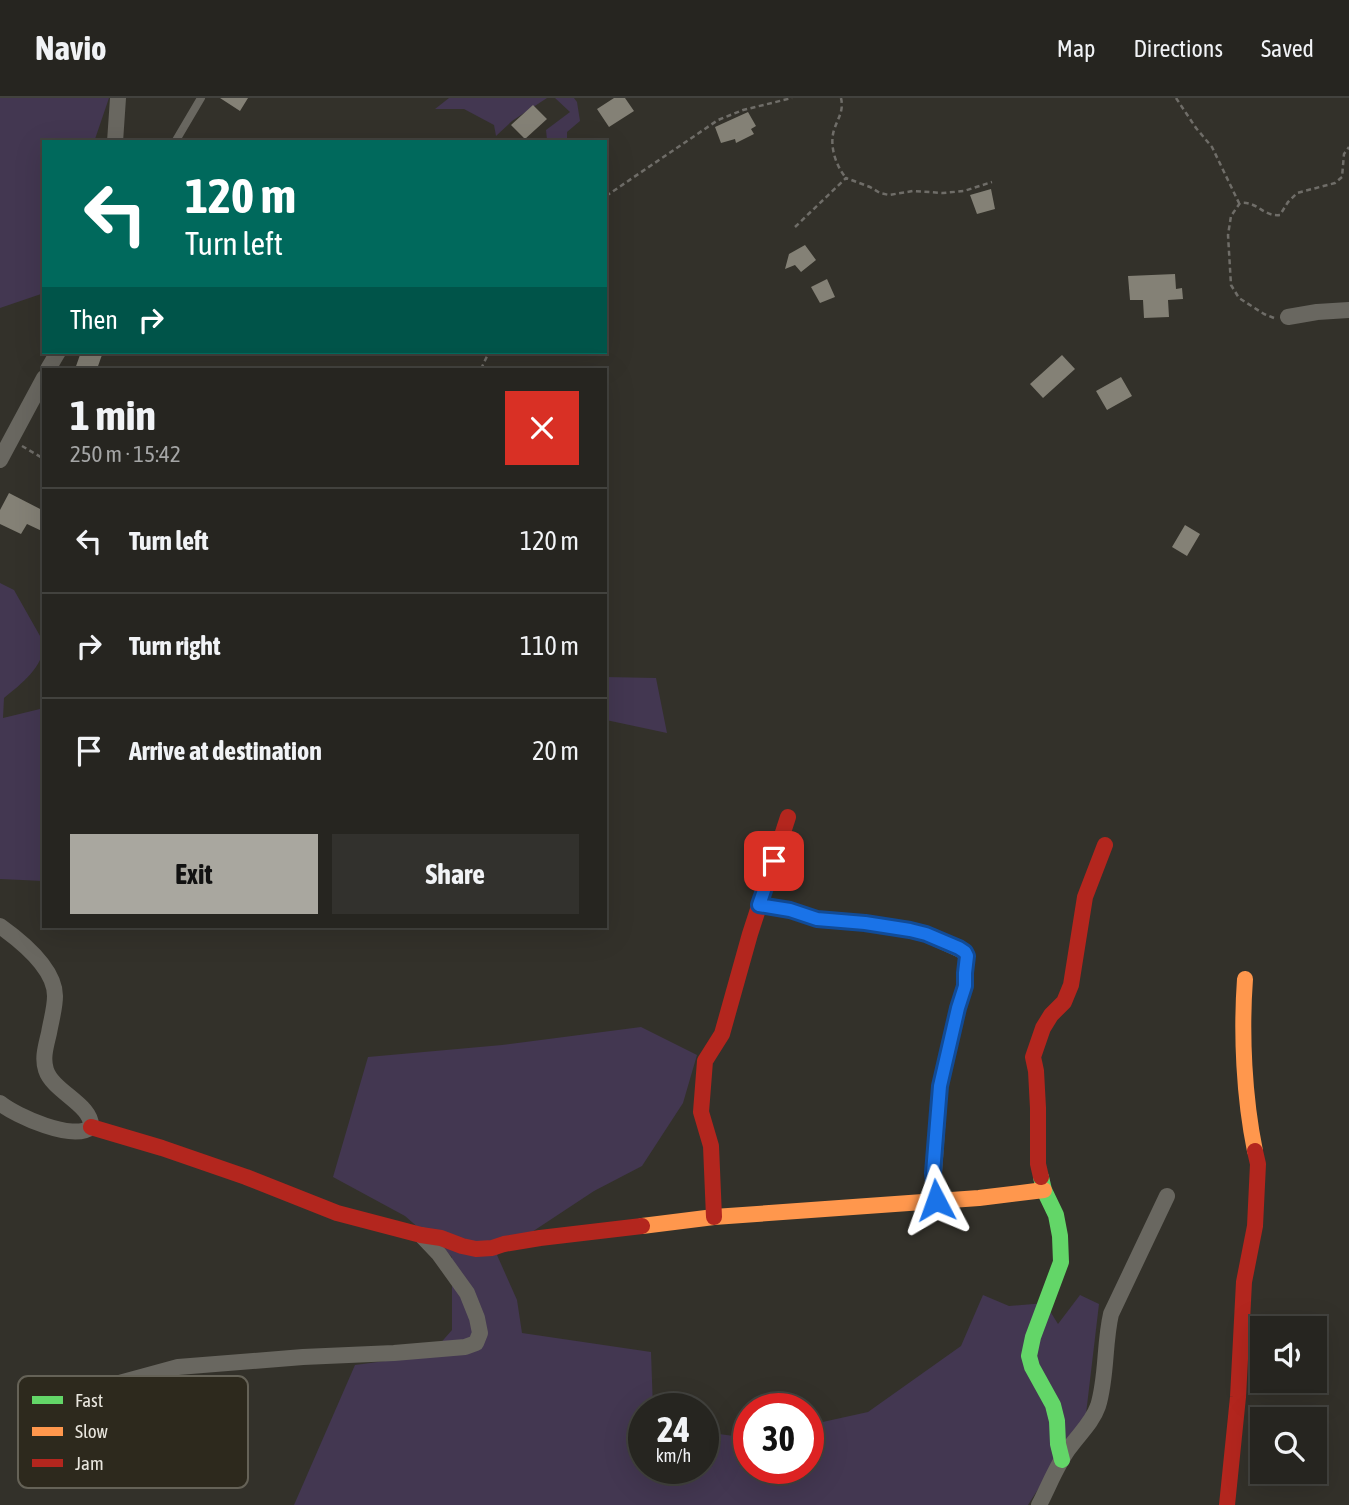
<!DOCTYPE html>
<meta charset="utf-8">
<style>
body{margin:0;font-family:"Asap Condensed",sans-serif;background:#32312d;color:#f1f3f6;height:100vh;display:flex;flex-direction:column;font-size:26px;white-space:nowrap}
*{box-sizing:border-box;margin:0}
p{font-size:23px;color:#a4a5a5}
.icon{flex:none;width:38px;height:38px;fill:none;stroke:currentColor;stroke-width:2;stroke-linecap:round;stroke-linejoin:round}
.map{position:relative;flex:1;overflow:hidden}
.panel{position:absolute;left:42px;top:270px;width:565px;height:560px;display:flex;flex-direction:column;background:#262520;border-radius:0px;box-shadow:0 7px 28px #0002,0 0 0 2px #42423e}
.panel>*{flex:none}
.top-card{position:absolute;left:42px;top:42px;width:565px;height:214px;border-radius:0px;box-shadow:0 7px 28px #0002,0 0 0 2px #42423e;background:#00695c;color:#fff;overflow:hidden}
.tools{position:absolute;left:1250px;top:1218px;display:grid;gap:14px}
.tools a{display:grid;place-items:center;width:77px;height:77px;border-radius:0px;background:#262520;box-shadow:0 7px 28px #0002,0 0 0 2px #42423e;font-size:35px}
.speed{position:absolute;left:628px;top:1295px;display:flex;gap:14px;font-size:35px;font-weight:700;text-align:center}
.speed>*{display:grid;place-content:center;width:91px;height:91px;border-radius:50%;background:#262520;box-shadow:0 7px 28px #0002,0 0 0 2px #42423e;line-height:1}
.speed small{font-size:18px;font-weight:400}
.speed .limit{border:10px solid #d22;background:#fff;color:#111}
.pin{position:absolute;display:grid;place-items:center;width:60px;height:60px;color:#fff;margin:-30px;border-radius:14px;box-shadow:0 4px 10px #0006}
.me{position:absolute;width:77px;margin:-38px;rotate:356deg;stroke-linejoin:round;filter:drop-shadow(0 0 5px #0008)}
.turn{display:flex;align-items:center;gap:24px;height:147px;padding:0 28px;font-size:32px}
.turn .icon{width:91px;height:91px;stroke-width:2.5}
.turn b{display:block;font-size:49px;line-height:60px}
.then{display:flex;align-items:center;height:66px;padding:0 28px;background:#0003;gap:14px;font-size:26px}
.round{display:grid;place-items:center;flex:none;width:74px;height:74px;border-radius:0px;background:#32312d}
.head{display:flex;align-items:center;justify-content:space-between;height:119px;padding:0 28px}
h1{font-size:42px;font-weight:700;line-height:52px}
.primary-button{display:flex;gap:14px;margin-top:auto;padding:14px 28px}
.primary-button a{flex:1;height:80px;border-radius:0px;background:#a9a79f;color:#111;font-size:28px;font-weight:700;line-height:80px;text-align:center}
.primary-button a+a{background:#32312d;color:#f1f3f6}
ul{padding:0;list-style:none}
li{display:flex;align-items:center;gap:21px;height:105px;padding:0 28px;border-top:2px solid #42423e}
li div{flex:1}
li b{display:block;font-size:26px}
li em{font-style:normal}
header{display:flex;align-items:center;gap:42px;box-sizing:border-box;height:98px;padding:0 35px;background:#262520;border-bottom:2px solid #42423e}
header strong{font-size:33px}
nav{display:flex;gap:38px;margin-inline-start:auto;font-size:24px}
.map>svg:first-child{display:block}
</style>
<header>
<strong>Navio</strong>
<nav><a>Map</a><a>Directions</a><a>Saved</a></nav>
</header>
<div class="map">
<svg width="1349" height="1407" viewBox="0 0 1349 1407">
<rect width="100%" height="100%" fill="#33312a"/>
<!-- green -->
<path fill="#433751" d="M0 0H109L94 44H44V195L0 210Z
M449 0H547L512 23 496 38 494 27 464 11H435Z
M555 0H574L577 4 580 23 567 34V44H533L547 42 546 32 570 14Z
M0 485 14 492 44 545C44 569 21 586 4 600L3 620 44 610V783L0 781Z
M606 579 656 580 667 635 606 622Z
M641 929 697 957 683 1005 642 1068 594 1093 497 1157 517 1202 522 1235 651 1254 653 1311H644V1370H704V1334L749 1340V1370H808L809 1327 868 1314 961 1248 983 1197 1009 1208 1045 1205 1058 1226 1080 1197 1099 1206 1086 1316 1028 1407H294L355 1267 430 1257 452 1232V1159L405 1118 333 1079 368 959 502 947Z"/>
<!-- building -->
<path fill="#848176" d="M220 0H248L240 13Z
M614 0H625L634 13 609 29 597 11Z
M533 7 547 21 525 41 511 27Z
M748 14 756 28 751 31 754 36 736 45 735 41 721 45 715 29Z
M991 91 995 111 977 116 970 97Z
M805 147 816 162 801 174 795 167 785 171 789 156Z
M1175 176 1176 191 1182 190 1183 201 1168 202 1169 219 1144 220 1143 202H1130L1128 178Z
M827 181 835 199 820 205 811 189Z
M81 254H103L97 271H75Z
M1062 257 1075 271 1043 300 1030 286Z
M1121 279 1132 298 1107 312 1096 293Z
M9 395 44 413V434L27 426 21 436 0 426V412Z
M1185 427 1200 436 1187 458 1172 449Z"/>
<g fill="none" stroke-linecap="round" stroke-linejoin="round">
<!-- path -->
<path stroke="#6f6d68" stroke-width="2.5" stroke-dasharray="5 3.5" stroke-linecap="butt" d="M841 0C844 13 838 20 834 32 829 48 836 68 846 80
M1176 0 1196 30 1212 49 1239 105
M606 98 718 22 743 12 792 0
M795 129 846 80 870 89 880 95 889 97 913 93 943 95 964 93 992 84
M1274 220 1264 216 1239 200 1231 187 1228 137 1231 118 1240 105C1258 103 1263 119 1280 117L1288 104 1297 95 1335 85 1342 79 1344 56 1349 49
M481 271 489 254
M22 348 44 361"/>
<!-- lane -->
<path stroke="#696760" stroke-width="8" d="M175 44 201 0"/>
<!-- street -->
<path stroke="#696760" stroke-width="16" d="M115 44 118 0
M1288 219 1317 214 1349 212
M48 271 58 254
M0 362 44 280
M759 807 790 812 817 821 865 825 910 832 926 836 965 854 967 858 965 875V888L958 910 940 988 934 1075 936 1103
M0 828C21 843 55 870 55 898 55 910 51 923 49 935 46 948 42 960 46 972 53 994 93 1007 91 1029 74 1044 16 1018 0 1005
M101 1290 178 1269 303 1259 394 1255 465 1249 476 1245 480 1235 477 1220 467 1195 439 1156 421 1137
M1039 1407C1049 1388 1057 1366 1070 1349 1080 1335 1092 1325 1098 1308 1107 1279 1104 1246 1111 1216L1167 1098"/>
<!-- fast -->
<path stroke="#63d668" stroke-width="16" d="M1041 1079 1044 1092 1056 1117 1060 1138 1061 1164 1033 1239 1029 1258 1032 1269 1053 1307 1057 1323 1058 1346 1062 1362"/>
<!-- slow -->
<path stroke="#ff974d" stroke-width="16" d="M1245 881C1241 936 1244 999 1255 1053
M642 1128 714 1119 979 1100 1044 1092"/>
<!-- jam -->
<path stroke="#b3261e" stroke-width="16" d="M91 1029 162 1050 246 1079 337 1115 421 1137 441 1140 462 1148 476 1151 492 1150 504 1146 540 1140 642 1128
M1041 1079 1038 1066V1010L1036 973 1033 959 1043 930 1051 917 1064 904 1071 887 1085 799 1105 747
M714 1119 711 1048 701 1014 705 963 722 936 750 836 788 719
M1227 1407 1238 1299 1244 1184 1255 1128 1258 1066 1255 1053"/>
</g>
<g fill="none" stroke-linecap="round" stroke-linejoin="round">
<!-- route casing -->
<g stroke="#114b97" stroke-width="18">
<path id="route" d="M774 763 759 807 790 812 817 821 865 825 910 832 926 836 959 850 965 854 967 858 965 875V888L958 910 940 988 933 1075 936 1102"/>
</g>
<!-- route -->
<use href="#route" stroke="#1a73e8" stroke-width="12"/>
</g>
<!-- legend -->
<rect x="18" y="1278" width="230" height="112" rx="10" fill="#2d291d" stroke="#656257" stroke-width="2"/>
<rect x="32" y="1298" width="31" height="8" fill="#63d668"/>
<rect x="32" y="1329" width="31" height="9" fill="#ff974d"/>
<rect x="32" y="1361" width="31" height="8" fill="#b3261e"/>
<g font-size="19" fill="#e9e6de">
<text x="75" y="1309">Fast</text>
<text x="75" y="1340">Slow</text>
<text x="75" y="1372">Jam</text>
</g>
</svg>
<div class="tools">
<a><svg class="icon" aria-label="sound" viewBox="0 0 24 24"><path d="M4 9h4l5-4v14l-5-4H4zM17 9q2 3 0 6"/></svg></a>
<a><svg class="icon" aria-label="search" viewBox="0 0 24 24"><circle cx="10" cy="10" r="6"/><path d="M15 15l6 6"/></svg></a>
</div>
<div class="speed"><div>24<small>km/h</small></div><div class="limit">30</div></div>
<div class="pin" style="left:774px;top:763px;background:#d93025"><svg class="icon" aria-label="arrive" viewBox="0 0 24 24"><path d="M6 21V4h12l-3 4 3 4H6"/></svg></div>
<svg class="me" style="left:936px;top:1102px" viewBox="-20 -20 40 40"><path d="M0-17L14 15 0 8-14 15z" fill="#1a73e8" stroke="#fff" stroke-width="4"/></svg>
<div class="top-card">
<div class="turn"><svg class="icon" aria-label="left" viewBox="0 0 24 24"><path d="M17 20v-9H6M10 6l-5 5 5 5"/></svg><div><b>120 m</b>Turn left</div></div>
<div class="then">Then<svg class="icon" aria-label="right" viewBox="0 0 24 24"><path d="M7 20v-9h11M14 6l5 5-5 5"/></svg></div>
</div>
<section class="panel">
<div class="head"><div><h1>1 min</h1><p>250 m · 15:42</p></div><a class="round" style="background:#d93025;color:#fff"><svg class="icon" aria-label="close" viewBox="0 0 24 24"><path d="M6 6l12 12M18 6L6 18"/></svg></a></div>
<ul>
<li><svg class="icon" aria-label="left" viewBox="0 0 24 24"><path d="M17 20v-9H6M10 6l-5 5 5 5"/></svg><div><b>Turn left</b></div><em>120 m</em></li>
<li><svg class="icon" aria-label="right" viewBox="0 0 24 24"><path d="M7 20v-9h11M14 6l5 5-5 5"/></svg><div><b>Turn right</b></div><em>110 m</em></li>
<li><svg class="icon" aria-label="arrive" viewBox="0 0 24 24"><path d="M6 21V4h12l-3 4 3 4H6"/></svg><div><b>Arrive at destination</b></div><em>20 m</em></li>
</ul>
<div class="primary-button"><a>Exit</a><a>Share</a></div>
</section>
</div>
